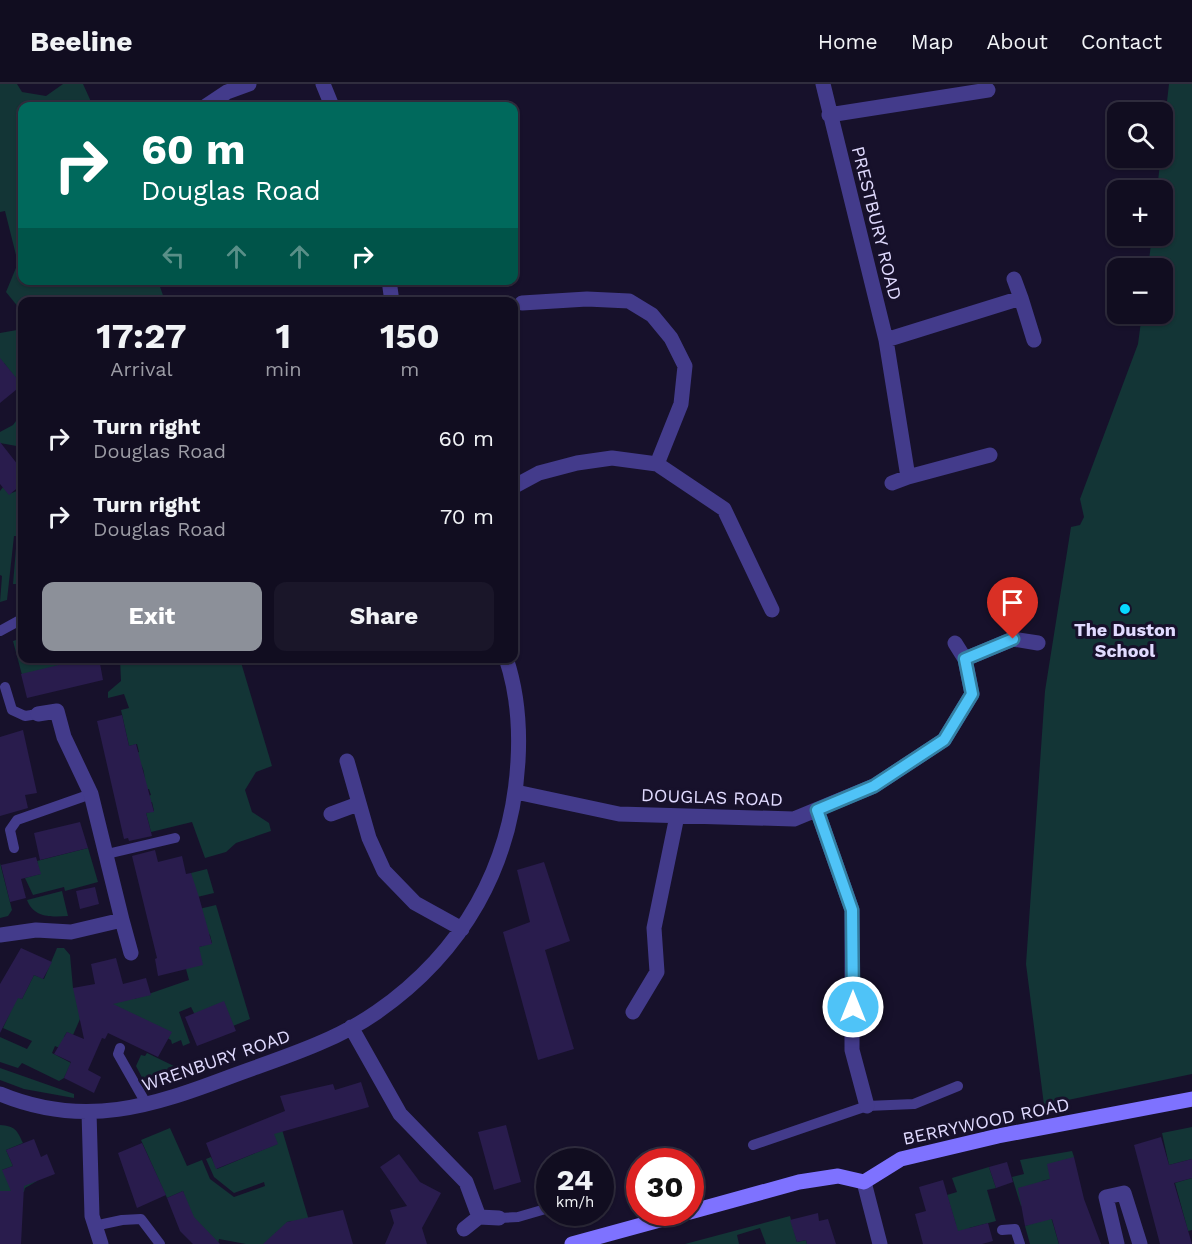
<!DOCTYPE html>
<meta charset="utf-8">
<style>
body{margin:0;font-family:"Work Sans",sans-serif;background:#1a1629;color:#f1f3f6;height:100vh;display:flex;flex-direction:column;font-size:22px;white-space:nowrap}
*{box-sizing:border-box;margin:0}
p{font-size:20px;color:#9c9ca5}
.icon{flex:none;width:33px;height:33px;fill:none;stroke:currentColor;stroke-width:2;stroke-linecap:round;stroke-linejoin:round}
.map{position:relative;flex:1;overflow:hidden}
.details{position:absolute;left:18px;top:213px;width:500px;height:366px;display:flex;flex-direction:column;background:#110d20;border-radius:12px;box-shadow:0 2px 4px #0004,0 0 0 2px #302d3e}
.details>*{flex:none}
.top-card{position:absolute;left:18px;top:18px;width:500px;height:183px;border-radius:12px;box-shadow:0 2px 4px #0004,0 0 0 2px #302d3e;background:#00695c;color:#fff;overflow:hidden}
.fabs{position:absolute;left:1107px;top:18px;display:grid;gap:12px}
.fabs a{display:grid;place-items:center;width:66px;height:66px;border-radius:12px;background:#110d20;box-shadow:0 2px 4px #0004,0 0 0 2px #302d3e;font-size:30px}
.speed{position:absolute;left:536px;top:1064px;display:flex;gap:12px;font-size:30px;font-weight:700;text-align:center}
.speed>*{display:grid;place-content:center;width:78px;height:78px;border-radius:50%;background:#110d20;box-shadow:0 2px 4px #0004,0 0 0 2px #302d3e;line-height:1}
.speed small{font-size:15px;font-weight:400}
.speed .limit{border:9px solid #d22;background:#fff;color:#111}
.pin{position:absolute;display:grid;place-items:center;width:51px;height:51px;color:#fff;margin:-62px -26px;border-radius:50% 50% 50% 0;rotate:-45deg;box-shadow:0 0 6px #0007}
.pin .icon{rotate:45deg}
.me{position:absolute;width:66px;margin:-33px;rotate:0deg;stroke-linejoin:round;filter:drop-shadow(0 0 4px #0008)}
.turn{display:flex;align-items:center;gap:21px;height:126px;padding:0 24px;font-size:27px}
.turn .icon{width:78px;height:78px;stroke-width:2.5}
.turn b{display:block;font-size:42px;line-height:51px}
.lanes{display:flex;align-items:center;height:57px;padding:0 24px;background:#0003;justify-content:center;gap:30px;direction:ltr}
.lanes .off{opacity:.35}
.eta{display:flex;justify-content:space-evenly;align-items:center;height:102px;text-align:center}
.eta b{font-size:36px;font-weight:700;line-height:42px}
.button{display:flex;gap:12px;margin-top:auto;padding:12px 24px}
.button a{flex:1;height:69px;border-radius:12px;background:#8c9099;color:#fff;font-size:24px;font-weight:700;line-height:69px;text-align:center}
.button a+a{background:#1a1629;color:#f1f3f6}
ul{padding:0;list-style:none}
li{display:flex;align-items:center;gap:18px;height:78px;padding:0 24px}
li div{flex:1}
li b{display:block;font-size:22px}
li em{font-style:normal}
header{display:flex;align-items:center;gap:36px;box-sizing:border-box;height:84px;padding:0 30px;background:#110d20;border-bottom:2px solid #302d3e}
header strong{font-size:28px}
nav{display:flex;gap:33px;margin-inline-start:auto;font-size:21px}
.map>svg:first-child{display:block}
</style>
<header>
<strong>Beeline</strong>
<nav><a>Home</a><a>Map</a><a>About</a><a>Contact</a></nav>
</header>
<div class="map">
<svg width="1192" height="1160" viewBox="0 0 1192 1160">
<rect width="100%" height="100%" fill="#17112b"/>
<!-- green -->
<path fill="#133536" d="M0 0H17L22 8 46 12 63 0H83L93 22H22V196L158 197 165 217 22 218V236L19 224 6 208 18 179 5 127 0 128Z
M1169 0H1192V990L1044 1021 1026 880 1045 607 1071 443 1080 441 1084 433 1080 415 1138 260 1142 230H1162V184H1148L1152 152H1162V106H1157Z
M17 246 22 290 16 295 4 279 0 282V249Z
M22 329V363L0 359V348L13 341Z
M3 403 9 410 22 405V500H13L17 452H14L7 516 0 518 2 492 0 491V407Z
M22 554V574L87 575 22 591 13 557Z
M120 575H240L272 682 256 688 245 706 252 728 269 739 271 747 236 759 226 768 205 774 192 738 151 748 146 729 154 727 152 718 144 720 143 714 151 711 149 705 141 707C148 692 144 681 132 670L139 668 137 660 129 662 121 626 129 624 124 610 108 614V608L121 597Z
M88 764 98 798 65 807 64 803 33 811 25 794 40 790 37 777Z
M0 779 12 826 8 832 0 834Z
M207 785 214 809 193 814 191 789Z
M62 807 68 832C51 833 34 834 27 816Z
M216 821 250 935 233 942 194 929 191 923 179 928 190 959 183 962 181 956 172 960 171 956 167 954 80 935 73 951 67 948 64 953 66 967 55 962 52 969 71 979 64 994 59 997 22 979 18 984 0 978V953L27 965 32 957 3 944 14 920 3 906 22 915 34 891 44 895 57 864H64L70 871 73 904 134 915 189 896 186 885 199 863 212 859 210 851 182 829Z
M147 969 178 984 180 993 147 1003 136 982 141 971 145 972Z
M0 984 74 1010V1014L24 1005 0 996Z
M278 1032 316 1160 292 1137 287 1138 283 1146 275 1149 277 1157 266 1160H246L219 1155 218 1160 190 1130 183 1107 167 1114 141 1056 170 1044 187 1082 202 1076 210 1095 234 1113 265 1102 264 1098 234 1109 214 1093 206 1075 211 1073 217 1085 277 1060 268 1037Z
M0 1041C15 1042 17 1046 23 1059L6 1066 13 1082 2 1086 34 1092 37 1097 25 1104 24 1108 0 1107Z
M1192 1043V1075L1169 1081 1162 1049Z
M1072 1067 1074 1073 1050 1095 1042 1097 1039 1117 1021 1122 1012 1093 1024 1090 1020 1076Z
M989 1083 996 1104 987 1106 996 1137 969 1144 972 1160 955 1147 956 1141 947 1111 957 1108 952 1094Z
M1192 1094V1146L1188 1147 1175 1099Z
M790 1132 797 1158 806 1156 807 1160H766L760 1144 737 1151 739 1160H685Z
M1051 1133 1059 1160H1030L1025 1142Z"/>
<!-- building -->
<path fill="#291c4d" d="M0 274 22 301 0 319Z
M0 358 22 386V400L9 411 0 400Z
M88 574H99L103 596 27 614 21 590Z
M122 631 129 662 136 660 154 728 146 729 152 752 129 757 128 754 124 755 97 637Z
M23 646 37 709 25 711 28 724 0 732V653Z
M80 738 88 764 40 776 34 749Z
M155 766 158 778 182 772 186 790 191 789 199 813 212 860 199 863 203 881 158 892 155 875 157 874 132 772Z
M36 773 41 790 21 795 26 814 10 818 1 781Z
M544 778 570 857 545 866 574 965 538 976 503 848 530 838 517 786Z
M95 803 99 820 80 825 76 807Z
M21 864 52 878 43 895 34 891 22 915 18 914 0 949V900Z
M116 874 123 900 146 894 151 911 113 920 172 948 158 973 108 949 105 955 102 954 88 986 101 993 94 1009 64 994 71 978 54 970 67 948 84 955 73 904 95 900 91 880Z
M224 917 236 947 197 962 185 933Z
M361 998 369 1023 274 1050 278 1060 216 1085 206 1059 285 1027 280 1012 333 1000 335 1006Z
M506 1041 521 1098 494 1106 478 1048Z
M1161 1053 1169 1081 1192 1075V1094L1174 1099 1192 1160H1160L1134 1061Z
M34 1055 41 1073 47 1070 55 1090 24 1102 21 1160H0V1107H11L2 1086 13 1082 6 1066Z
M142 1059 166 1111 137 1124 118 1069Z
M399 1070 420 1098 441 1109 422 1144 427 1160H385L394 1139 390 1126 407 1122 380 1083Z
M1074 1073 1084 1115 1101 1160H1059L1052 1135 1025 1142 1018 1104 1050 1095 1047 1080Z
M1007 1078 1013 1098 996 1104 989 1083Z
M943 1096 958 1147 988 1139 993 1157 982 1160H923L915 1130 926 1127 919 1103Z
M183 1107 194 1133 220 1160H193L180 1147 167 1114Z
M343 1126 353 1160H263L287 1138Z
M818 1129 819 1137 828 1135 836 1160H807L806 1156 797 1158 790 1136Z"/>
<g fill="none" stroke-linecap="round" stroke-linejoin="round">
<!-- lane -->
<path stroke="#433b8b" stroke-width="10" d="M0 547 22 535
M5 603 12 626 25 632 38 630
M14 764 10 746 17 736 91 710
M107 770 175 754
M120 964 118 970 147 1021
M753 1061 867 1022 914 1020 958 1002
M600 1107 609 1104
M499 1134 518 1133 549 1124
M94 1142 122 1136 141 1135 160 1160
M1002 1146 1015 1145 1020 1160"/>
<!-- street -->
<path stroke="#433b8b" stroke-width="15" d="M323 0 332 22
M823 0 886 256 908 393 990 371
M206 22 227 8 249 0
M829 31 988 6
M1014 195 1021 214
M389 196 392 218
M522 219 587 215 629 217 652 231 671 254 685 282 681 320 657 380
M886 256 1021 214 1034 256
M892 399 908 393
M513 403 539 389 577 379 612 374 657 380 724 425 772 526
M965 575 1013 555 1038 559
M347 677 369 754 384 787 415 819 462 845
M516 708 619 730 794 735 874 702 944 656 972 610 965 575 955 559
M817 726 852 826V966L867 1022
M331 730 358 720
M122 836 131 869
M0 851 36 846 71 848 122 836 91 710 64 653 57 627 38 630
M633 928 657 888 654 844 677 732
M351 943 400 1030 466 1098 479 1133
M0 1010C84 1045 153 1022 232 992 281 974 334 958 377 928 463 868 512 782 518 677 520 643 517 607 506 574
M89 1028 92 1132 101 1160
M864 1098 880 1160
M464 1145 479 1133 499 1134
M1117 1160 1106 1113 1124 1109 1140 1160"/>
<!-- secondary -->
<path stroke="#7e72ff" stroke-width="15" d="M690 1128 799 1098 838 1092 864 1098 901 1075 998 1052 1192 1015
M572 1160 689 1128"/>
</g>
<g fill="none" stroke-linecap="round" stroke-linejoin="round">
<!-- route casing -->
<g stroke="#337fa1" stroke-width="15">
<path id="route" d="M853 923 852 826 817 726 874 702 944 656 972 610 965 575 1013 555"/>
</g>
<!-- route -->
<use href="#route" stroke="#4fc3f7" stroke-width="10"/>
</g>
<!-- markers -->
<circle fill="#07d8ff" stroke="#17112b" stroke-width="2" cx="1125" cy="525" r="6"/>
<g text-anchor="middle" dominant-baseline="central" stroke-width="6" stroke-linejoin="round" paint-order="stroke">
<!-- street labels -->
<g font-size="18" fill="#e1dbff" stroke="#17112b">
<text transform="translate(877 139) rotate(76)">PRESTBURY ROAD</text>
<text transform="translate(712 713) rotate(2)">DOUGLAS ROAD</text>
<text transform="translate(216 976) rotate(-19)">WRENBURY ROAD</text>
<text transform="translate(986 1037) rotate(-12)">BERRYWOOD ROAD</text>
</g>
<!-- poi labels -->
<g font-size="18" font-weight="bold" fill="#e1dbff" stroke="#17112b">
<text x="1125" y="545">The Duston<tspan x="1125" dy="21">School</tspan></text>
</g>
</g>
</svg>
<div class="fabs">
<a><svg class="icon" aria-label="search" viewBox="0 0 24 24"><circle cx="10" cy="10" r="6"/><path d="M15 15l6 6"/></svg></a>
<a>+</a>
<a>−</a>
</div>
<div class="speed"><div>24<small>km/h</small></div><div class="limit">30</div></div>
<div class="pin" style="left:1013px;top:555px;background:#d93025"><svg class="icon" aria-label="arrive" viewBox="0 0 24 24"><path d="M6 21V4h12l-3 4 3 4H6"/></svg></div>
<svg class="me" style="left:853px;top:923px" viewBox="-20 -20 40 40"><circle r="17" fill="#4fc3f7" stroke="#fff" stroke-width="3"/><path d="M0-11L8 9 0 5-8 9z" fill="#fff"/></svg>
<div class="top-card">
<div class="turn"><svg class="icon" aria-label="right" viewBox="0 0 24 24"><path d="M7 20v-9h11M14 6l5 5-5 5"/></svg><div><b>60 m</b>Douglas Road</div></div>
<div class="lanes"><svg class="icon off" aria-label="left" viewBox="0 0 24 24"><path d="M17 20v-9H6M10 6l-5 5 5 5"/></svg><svg class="icon off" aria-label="ahead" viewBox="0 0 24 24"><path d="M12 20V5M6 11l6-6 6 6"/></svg><svg class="icon off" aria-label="ahead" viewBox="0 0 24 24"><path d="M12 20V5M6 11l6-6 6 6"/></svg><svg class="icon" aria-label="right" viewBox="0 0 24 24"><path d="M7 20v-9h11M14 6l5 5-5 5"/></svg></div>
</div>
<section class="details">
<div class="eta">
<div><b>17:27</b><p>Arrival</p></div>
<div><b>1</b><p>min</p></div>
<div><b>150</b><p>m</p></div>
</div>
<ul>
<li><svg class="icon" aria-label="right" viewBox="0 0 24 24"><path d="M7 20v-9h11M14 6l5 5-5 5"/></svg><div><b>Turn right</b><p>Douglas Road</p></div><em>60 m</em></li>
<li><svg class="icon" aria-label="right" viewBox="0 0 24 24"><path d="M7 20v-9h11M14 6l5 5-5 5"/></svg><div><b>Turn right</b><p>Douglas Road</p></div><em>70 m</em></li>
</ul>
<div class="button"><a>Exit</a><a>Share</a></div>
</section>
</div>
